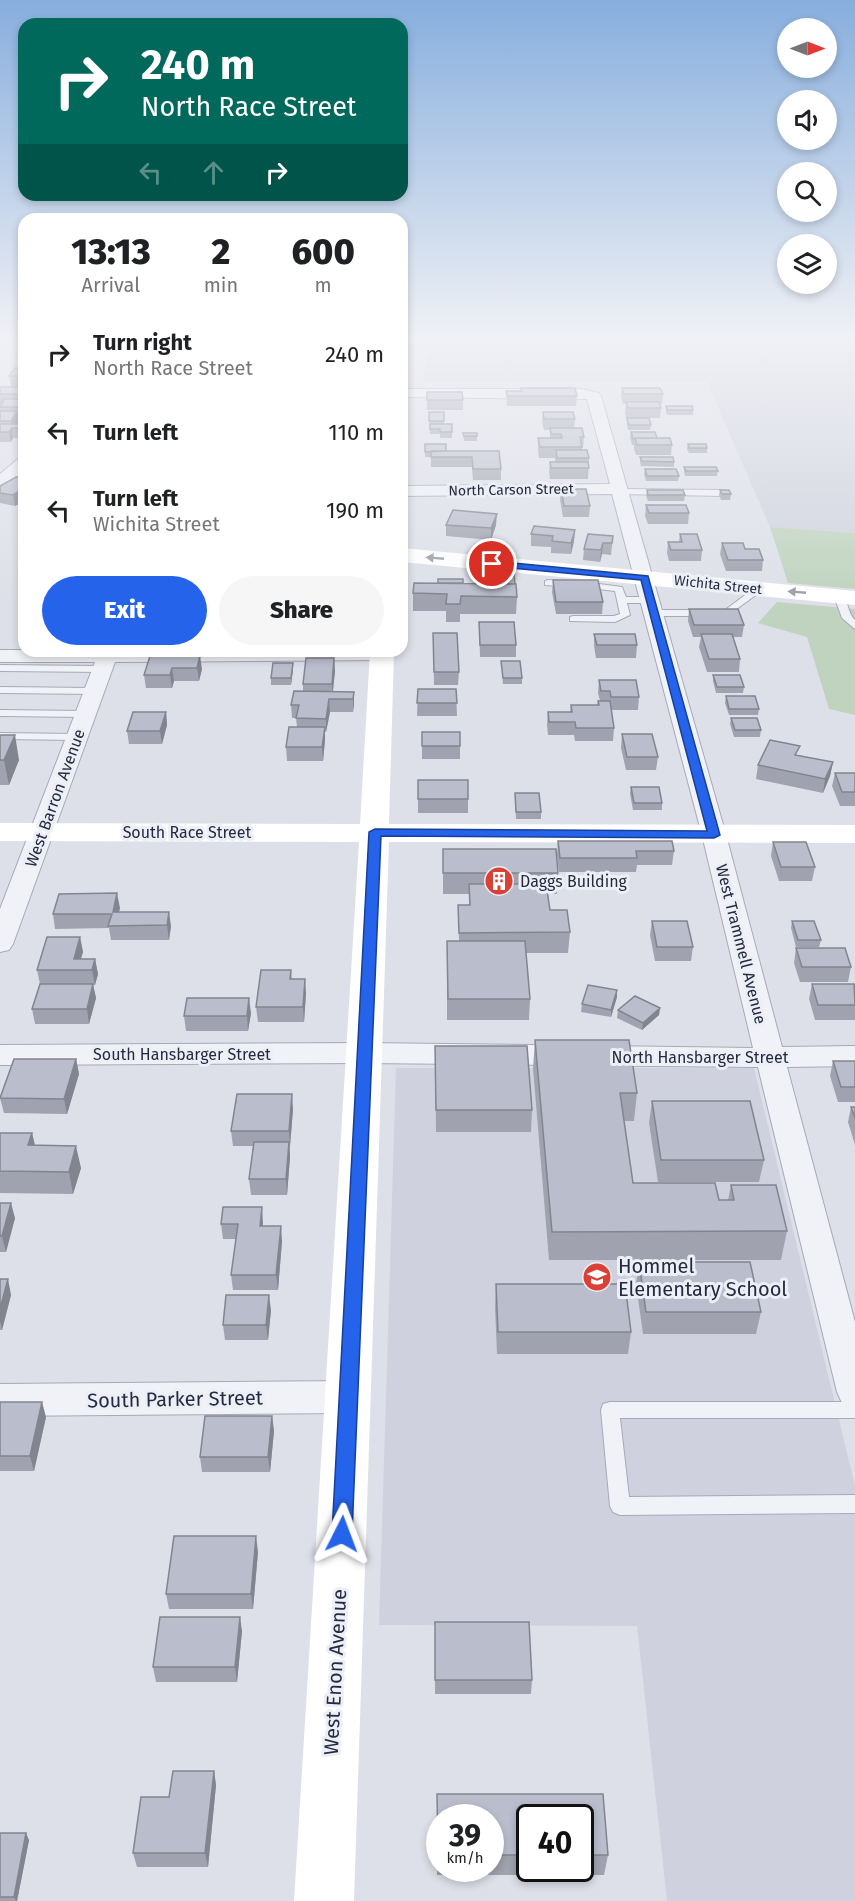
<!DOCTYPE html>
<style>
body{margin:0;font-family:"Fira Sans",sans-serif;background:#f6f6f6;color:#202124;height:100vh;display:flex;flex-direction:column;font-size:22px;white-space:nowrap}
*{box-sizing:border-box;margin:0}
p{font-size:20px;color:#757577}
.icon{flex:none;width:33px;height:33px;fill:none;stroke:currentColor;stroke-width:2;stroke-linecap:round;stroke-linejoin:round}
.map{position:relative;flex:1;overflow:hidden}
.panel{position:absolute;left:18px;top:213px;width:390px;height:444px;display:flex;flex-direction:column;background:#fff;border-radius:18px;box-shadow:0 3px 9px #0003}
.panel>*{flex:none}
.banner{position:absolute;left:18px;top:18px;width:390px;height:183px;border-radius:18px;box-shadow:0 3px 9px #0003;background:#00695c;color:#fff;overflow:hidden}
.needle{width:39px;rotate:90deg}
.buttons{position:absolute;left:777px;top:18px;display:grid;gap:12px}
.buttons a{display:grid;place-items:center;width:60px;height:60px;border-radius:50%;background:#fff;box-shadow:0 3px 9px #0003;font-size:30px}
.speed{position:absolute;left:426px;top:1804px;display:flex;gap:12px;font-size:30px;font-weight:700;text-align:center}
.speed>*{display:grid;place-content:center;width:78px;height:78px;border-radius:50%;background:#fff;box-shadow:0 3px 9px #0003;line-height:1}
.speed small{font-size:15px;font-weight:400}
.speed .limit{border:3px solid #111;border-radius:9px;background:#fff;color:#111}
.pin{position:absolute;display:grid;place-items:center;width:51px;height:51px;color:#fff;margin:-26px;border:3px solid #fff;border-radius:50%;box-shadow:0 2px 6px #0007}
.me{position:absolute;width:66px;margin:-33px;rotate:3deg;stroke-linejoin:round;filter:drop-shadow(0 0 4px #0008)}
.turn{display:flex;align-items:center;gap:21px;height:126px;padding:0 24px;font-size:27px}
.turn .icon{width:78px;height:78px;stroke-width:2.5}
.turn b{display:block;font-size:42px;line-height:51px}
.lanes{display:flex;align-items:center;height:57px;padding:0 24px;background:#0003;justify-content:center;gap:30px;direction:ltr}
.lanes .off{opacity:.35}
.eta{display:flex;justify-content:space-evenly;align-items:center;height:102px;text-align:center}
.eta b{font-size:36px;font-weight:800;line-height:42px}
.primary-button{display:flex;gap:12px;margin-top:auto;padding:12px 24px}
.primary-button a{flex:1;height:69px;border-radius:36px;background:#2563eb;color:#fff;font-size:24px;font-weight:800;line-height:69px;text-align:center}
.primary-button a+a{background:#f6f6f6;color:#202124}
ul{padding:0;list-style:none}
li{display:flex;align-items:center;gap:18px;height:78px;padding:0 24px}
li div{flex:1}
li b{display:block;font-size:22px}
li em{font-style:normal}
.map>svg:first-child{display:block}
</style>
<div class="map">
<svg width="855" height="1901" viewBox="0 0 855 1901">
<rect width="100%" height="100%" fill="#dee0e9"/>
<!-- built -->
<path fill="#cfd2de" d="M430 335H855V533L770 527 707 382 423 381Z
M396 1068H754L855 1486V1901H667L637 1626 379 1625Z"/>
<!-- green -->
<path fill="#bfd3be" d="M770 527 855 533V589L788 583Z
M777 602 855 609V715L829 709 807 637 758 623Z"/>
<g fill="none" stroke-linecap="round" stroke-linejoin="round">
<!-- lane casing -->
<g stroke="#a6a9b7" stroke-width="2">
<path id="lane" d="M621 489 723 490 727 493 723 496 618 494V490Z
M548 580 571 581 576 584 571 587 545 585V581Z
M584 582 622 587 626 597H650L655 600 650 603H627L630 615 615 622 570 621V617L573 616H614L620 614 615 591 581 587V583Z
M756 587 764 589 727 616H653L648 613 653 610H725Z
M839 593C849 598 847 613 855 620V629L842 618 834 596Z
M0 665 102 666 107 669 102 672 0 671Z
M0 687 94 688 99 691 94 694 0 693Z
M0 710 86 711 91 714 86 717 0 716Z
M0 733 77 734 83 737 77 740 0 739Z
M610 1402H855V1418H620L629 1497 855 1495V1513L620 1515 613 1512 610 1506 601 1410 603 1404Z"/>
</g>
<!-- street casing -->
<g stroke="#a6a9b7" stroke-width="2">
<path id="street" d="M402 389H581L599 393 601 396 726 835 782 1047 855 1046V1066L787 1067 855 1322V1408L842 1403 837 1392 758 1067 365 1063 0 1065V1045L365 1043 753 1048 702 835 612 494 402 496V486L610 484 587 399 402 397Z
M24 457V470L6 487 0 488V474L18 459Z
M0 650 390 651 392 654 389 658 382 660 115 662 13 944 9 950 0 952V909L95 662H0Z
M349 1381 362 1386 368 1397 362 1408 349 1413 0 1416V1384Z"/>
</g>
<!-- lane -->
<use href="#lane" fill="#f1f2f7" fill-rule="evenodd"/>
<!-- street -->
<use href="#street" fill="#f1f2f7" fill-rule="evenodd"/>
<!-- secondary -->
<path fill="#fff" fill-rule="evenodd" d="M402 548 855 591V605L402 562Z
M370 651H394L389 824 855 825V843L389 842 354 1901H294L359 842 0 841V823L360 824Z"/>
</g>
<!-- wall -->
<path fill="#a0a3af" fill-rule="evenodd" d="M24 361V386H11L9 376 23 368 22 364Z
M0 387H24V416L18 417 19 421 18 424H24V437L23 438H13L11 442H0V405L1 404H0Z
M622 388 663 394 662 404H659L661 408 660 418H649L651 425 650 430H628L625 412 626 404H623L621 397Z
M506 391H521L577 396 576 406H507Z
M427 392 463 400V410H427Z
M666 406 693 410V415H667L666 412Z
M429 412H444V424H452V438H440V434H430Z
M543 412 575 419 574 428 584 437 583 448H582V450L589 458 588 479H550L549 472 550 462H555V458H539L538 449V438H550V430H544L542 422Z
M631 432 657 438 672 445 671 455H636L634 449V445H632L630 438Z
M463 433H477V441H464Z
M425 444 446 451H499L501 469V480H473L472 467H431V457H425Z
M688 444 707 448V453H689L687 449Z
M640 457 674 462V467L641 466 640 462Z
M684 467 718 471 717 476H685L684 472Z
M645 469 679 476 678 481H646L644 474Z
M24 478V501L15 506 0 503V486Z
M561 489 590 506 589 517H563L560 500Z
M647 490 685 495 684 501H648L646 496Z
M720 490 731 494 730 500H721L719 495Z
M646 505 689 513 688 524H648L645 516Z
M446 525H496L491 540 446 536Z
M575 530 574 541 571 554 551 553V547L531 546V534Z
M680 534 702 550 701 561H669L667 553 668 542H679Z
M613 536 611 555 602 554 600 562 583 560 584 549Z
M722 543 745 549 763 560 762 571H726L720 554Z
M482 574 515 584 517 597 516 614H460V622H446V611H413V593L463 583 481 584Z
M553 580 603 602 602 614H556L552 592Z
M689 609 744 625 742 637H733L740 659 739 672H707L699 647 701 637H693L688 621Z
M479 622 516 645V657H480Z
M433 633 459 672 458 685H434Z
M594 634 637 645 636 658H596L594 646Z
M150 656 202 669 199 681H174L172 688H146L144 675Z
M334 658 335 671 333 692H354L353 712H330L326 732H325V740L323 761H287L286 747 297 727 296 718H292L291 705 303 691V684Z
M501 661 522 678V684H503Z
M293 663V669L291 685H271V678Z
M713 675 744 687 743 693H716L713 681Z
M599 680 639 697 638 710H611L614 728 613 741H575L574 735H548L547 725 548 712H570L571 705H597L598 701H600L598 693Z
M418 689H456L457 716H417Z
M726 696 759 709 758 715H729L725 703Z
M166 712 167 725 162 744H129L127 731Z
M731 718 761 730 760 737H734L730 724Z
M422 732 460 746V759H422Z
M622 734 658 757 656 770H626L621 748Z
M0 735 19 760 9 785H0Z
M798 755 833 762 830 776 823 793 756 779 758 765Z
M835 773H855V806H840L832 786Z
M418 780 468 799V813H418Z
M631 787 662 803V810H633L630 794Z
M515 793 541 812V819H516Z
M558 841 674 851 672 865H637L636 872H559L557 855Z
M773 842 815 867 812 881H779L771 856Z
M443 849 558 873 557 894H548L550 910 570 932 568 953H526L530 999 529 1020H447V941H459L458 905H469V894H443Z
M120 908 119 912 171 926 169 940H111L109 928 55 929 53 914Z
M652 921 693 947 691 961H655L650 935Z
M792 921 821 940 819 947H796L791 928Z
M80 937 83 952 81 959H95L98 974 95 985H93L96 998 89 1024H35L32 1009 40 984 37 970Z
M796 948 851 967 848 982H800L794 963Z
M291 970 292 979 306 993 304 1022H258L256 1007Z
M812 984 855 985V1020H815L809 999Z
M617 997 611 1017 581 1012 582 1004Z
M660 1008 659 1015 642 1030 617 1018 618 1010Z
M251 1013 248 1031H186L184 1016Z
M535 1040 637 1093 634 1121H624L633 1183 719 1200H728L731 1185 787 1231 781 1260H549L533 1068Z
M435 1046 532 1110 531 1132H436Z
M76 1059 79 1074 67 1114 4 1113 0 1098Z
M833 1061H855V1102H838L830 1076Z
M652 1101 764 1160 759 1182H658L649 1123Z
M851 1107H855V1145L848 1122Z
M293 1109 290 1146V1157L287 1195H251L249 1179 253 1146H233L231 1131Z
M0 1133H32L35 1145 81 1168 73 1194 0 1193Z
M0 1203 15 1218 6 1252H0Z
M263 1223V1226L282 1241 278 1290H233L231 1275 236 1239H223L221 1224Z
M639 1262 761 1312 756 1334H643L636 1284Z
M0 1279 11 1295 2 1330H0Z
M496 1284 631 1332 628 1354H497L495 1307Z
M271 1310 268 1340H225L223 1325Z
M0 1402 46 1417 34 1471H0Z
M272 1416 274 1431 270 1472H202L200 1457Z
M258 1552 253 1609H169L166 1594Z
M435 1622 532 1680 531 1694H435Z
M242 1631 237 1682H156L153 1667Z
M214 1771 216 1785 208 1867H137L133 1853 169 1797Z
M437 1794H603L608 1855 604 1875H437ZM440 1818H490V1869H440ZM530 1818H580V1869H530Z
M0 1833 29 1840 17 1901H0Z"/>
<!-- shaded-wall -->
<path fill="#82848f" d="M24 403V417L22 407Z
M17 411 19 421 15 428H12L11 421Z
M24 424V437L23 438 22 428Z
M12 428 13 438 11 442 9 432Z
M24 488V501L15 506 13 495Z
M497 514 496 525 491 540V528Z
M575 530 574 541 571 554V543Z
M603 543 602 554 600 562 601 550Z
M200 656 202 669 199 681 197 668Z
M334 658 335 671 332 697V684Z
M293 663V669L291 685V678Z
M172 668 174 681 172 688 170 675Z
M354 692V705L353 712V699Z
M329 699 330 712 326 732V719Z
M166 712 167 725 162 744 160 731Z
M325 727V740L323 761 322 747Z
M15 735 19 760 9 785 4 760Z
M833 762 830 776 823 793 825 779Z
M117 893 120 908 115 926 113 912Z
M169 912 171 926 169 940 167 925Z
M80 937 83 952 77 970 74 959Z
M95 959 98 974 95 985 92 970Z
M305 979 306 993 304 1022 303 1007Z
M93 984 96 998 89 1024 87 1009Z
M617 990V997L611 1017V1010Z
M249 998 251 1013 248 1031 247 1016Z
M660 1008 659 1015 642 1030 643 1023Z
M76 1059 79 1074 67 1114 64 1099Z
M292 1094 293 1109 290 1146 289 1131Z
M32 1133 37 1155 28 1145Z
M289 1142 290 1157 287 1195 286 1179Z
M76 1146 81 1168 73 1194 69 1172Z
M11 1203 15 1218 6 1252 2 1236Z
M262 1207 263 1223 261 1241 260 1226Z
M281 1226 282 1241 278 1290 276 1275Z
M8 1279 11 1295 2 1330 0 1321V1309Z
M269 1295 271 1310 268 1340 266 1325Z
M42 1402 46 1417 34 1471 30 1456Z
M272 1416 274 1431 270 1472 268 1457Z
M256 1536 258 1552 253 1609 251 1594Z
M240 1617 242 1631 237 1682 235 1667Z
M214 1771 216 1785 208 1867 205 1853Z
M26 1833 29 1840 17 1901H16L14 1897Z"/>
<!-- building -->
<path fill="#babdcc" stroke="#82848f" stroke-width="1.5" d="M15 368H24V376H9Z
M0 387H24V394H0Z
M521 388H575L577 396H507L506 391H521Z
M622 388H660L663 394H624Z
M427 392H462L463 400H427Z
M4 399H24V403L22 407H0Z
M626 402H659L661 408H628Z
M666 406H692L693 410H667Z
M0 411H17L11 421H0Z
M429 412H444V421H429Z
M543 412H573L575 419H544Z
M627 418H649L651 425H629Z
M0 424H24L22 428H12L9 432H0Z
M430 424H452V432H440V429H430Z
M550 428H582L584 437H580L582 447H540L538 438H562L561 434H551Z
M631 432H655L657 438H635V439H633Z
M463 433H477V436H464Z
M635 438H670L672 445H637Z
M425 444H446V451L425 452Z
M688 444H706L707 448H689Z
M556 450H587L589 458H557Z
M431 451H499L501 469H473L472 457H431Z
M640 457H673L674 462 642 461Z
M550 462H588L589 468H551Z
M684 467H716L718 471H686Z
M645 469H676L679 476H647Z
M16 477 24 478V488L13 495 0 493V486Z
M561 489H586L590 506H564Z
M647 490H683L685 495H648Z
M720 490H729L731 494H722Z
M646 505H686L689 513H649Z
M453 510 497 514 491 528 446 525Z
M534 526 575 530 571 543 552 541 553 536 531 534Z
M588 534 613 536 612 543H603L601 550 584 549Z
M680 534H697L702 550H671L668 542H682Z
M722 543H743L745 549H759L763 560H728Z
M482 574H514L515 584H482Z
M438 579H463V583H438Z
M553 580H598L603 602H556Z
M414 583 516 584 517 597 461 596 460 604H446L447 594 413 593Z
M689 609H738L744 625H694Z
M479 622H514L516 645H480Z
M433 633H457L459 672H434Z
M594 634H635L637 645H597Z
M701 634H732L740 659H709Z
M150 656H200L197 668H172L170 675H144Z
M306 658H334L332 684H303Z
M501 661H520L522 678H503Z
M273 663H293L291 678H271Z
M713 675H740L744 687H717Z
M599 680H636L639 697H611L610 691H601Z
M418 689H456L457 703H417Z
M294 691 354 692 353 699H329L326 719 296 718 299 705H291Z
M726 696H755L759 709H729Z
M598 701H610L614 728H576L575 722H549L548 712H572L571 705H599Z
M133 712H166L160 731H127Z
M731 718H757L761 730H735Z
M289 727H325L322 747H286Z
M422 732H460V746H422Z
M622 734H652L658 757H627Z
M0 735H15L4 760H0Z
M770 740 800 746 795 755 833 762 825 779 758 765Z
M835 773H855V792H842Z
M418 780H468V799H418Z
M631 787H659L662 803H634Z
M515 793H539L541 812H516Z
M558 841H672L674 851H636L637 858H560Z
M773 842H806L815 867H781Z
M443 849H556L558 873H443Z
M469 884H546L550 910H567L570 932 459 933 458 905H470Z
M117 893 113 912H169L167 925 108 926 112 914H53L59 894Z
M652 921H687L693 947H657Z
M792 921H814L821 940H798Z
M47 937H80L74 959H95L92 970H37Z
M447 941H525L530 999H448Z
M796 948H845L851 967H802Z
M261 970H291L290 979H305L303 1007H256Z
M40 984H93L87 1009H32Z
M812 984H854L855 1005H818Z
M588 985 617 990 611 1010 582 1004Z
M635 996 660 1008 643 1023 618 1010Z
M187 998H249L247 1016H184Z
M535 1040H629L637 1093H620L633 1183H715L719 1200H734L731 1185H776L787 1231 552 1232Z
M435 1046H527L532 1110H436Z
M14 1059H76L64 1099 0 1098Z
M833 1061H855V1087H841Z
M237 1094H292L289 1131H231Z
M652 1101H750L764 1160H661Z
M851 1107H855V1118Z
M0 1133H32L28 1145 76 1146 69 1172 0 1171Z
M254 1142H289L286 1179H249Z
M0 1203H11L2 1236H0Z
M223 1207H262L260 1226H281L276 1275H231L238 1224H221Z
M639 1262H750L761 1312H646Z
M0 1279H8L0 1309Z
M496 1284H625L631 1332H498Z
M226 1295H269L266 1325H223Z
M0 1402H42L30 1456H0Z
M205 1416H272L268 1457H200Z
M174 1536H256L251 1594H166Z
M160 1617H240L235 1667H153Z
M435 1622H529L532 1680H435Z
M173 1771H214L205 1853H133L141 1797H169Z
M437 1794H603L608 1855H580V1818H530V1855H490V1818H440V1855H438Z
M0 1833H26L14 1897H0Z"/>
<!-- one-way arrows -->
<defs><path id="oneway-solid" d="M-6-.8H1V-3.2L6.5 0L1 3.2V.8H-6Z" transform="scale(1.5)"/></defs>
<g fill="#9d9faa">
<use href="#oneway-solid" transform="translate(435 558) rotate(-175)"/>
<use href="#oneway-solid" transform="translate(797 592) rotate(-175)"/>
</g>
<!-- sky -->
<linearGradient id="sky" x2="0" y2="1"><stop stop-color="#87aedd"/><stop offset="0.56" stop-color="#f0f1f5"/><stop offset="1" stop-color="#f0f1f5" stop-opacity="0"/></linearGradient>
<rect width="855" height="601" fill="url(#sky)"/>
<!-- route -->
<path fill="#2563eb" stroke="#184099" stroke-width="1.5" d="M492 561 648 576 720 835 714 838 381 836 352 1534 349 1541 342 1544 335 1541 332 1534 369 832 375 829 707 831 641 580 489 566V562Z"/>
<!-- icons -->
<defs>
<g id="building-disc" transform="scale(1.5)"><circle r="9.5" fill="#da4036" stroke="#edeff6"/><path d="M-4-6H4V6H1V3H-1V6H-4ZM-2.5-4.3h1.7v1.8h-1.7ZM.8-4.3h1.7v1.8H.8ZM-2.5-1h1.7V.8h-1.7ZM.8-1h1.7V.8H.8Z" fill="#fff"/></g>
<g id="school-disc" transform="scale(1.5)"><circle r="9.5" fill="#da4036" stroke="#edeff6"/><path d="M0-5L7-2L0 1L-7-2ZM-4 1L0 2.5L4 1V4Q0 6-4 4Z" fill="#fff"/></g>
</defs>
<g fill-rule="evenodd">
<use href="#building-disc" x="499" y="881"/>
<use href="#school-disc" x="597" y="1277"/>
</g>
<g text-anchor="middle" dominant-baseline="central" stroke-width="6" stroke-linejoin="round" paint-order="stroke">
<!-- far-street labels -->
<g font-size="14" fill="#252a41" stroke="#edeff6">
<text transform="translate(511 490) rotate(-1)">North Carson Street</text>
<text transform="translate(718 585) rotate(6)">Wichita Street</text>
</g>
<!-- street labels -->
<g font-size="16" fill="#252a41" stroke="#edeff6">
<text transform="translate(55 798) rotate(-70)">West Barron Avenue</text>
<text x="187" y="832">South Race Street</text>
<text transform="translate(741 944) rotate(76)">West Trammell Avenue</text>
<text x="182" y="1054">South Hansbarger Street</text>
<text x="700" y="1057">North Hansbarger Street</text>
</g>
<!-- poi labels -->
<g font-size="16" fill="#252a41" stroke="#edeff6" text-anchor="start">
<text x="520" y="881">Daggs Building</text>
</g>
<!-- near-poi labels -->
<g font-size="20" fill="#252a41" stroke="#edeff6" text-anchor="start">
<text x="618" y="1266">Hommel<tspan x="618" dy="23">Elementary School</tspan></text>
</g>
<!-- near-street labels -->
<g font-size="20" fill="#252a41" stroke="#edeff6">
<text transform="translate(175 1399) rotate(-1)">South Parker Street</text>
<text transform="translate(335 1672) rotate(-87)">West Enon Avenue</text>
</g>
</g>
</svg>
<div class="buttons">
<a><svg class="needle" viewBox="-14 -14 28 28"><path d="M0-13l5 13h-10z" fill="#e53935"/><path d="M0 13l5-13h-10z" fill="#757577"/></svg></a>
<a><svg class="icon" aria-label="sound" viewBox="0 0 24 24"><path d="M4 9h4l5-4v14l-5-4H4zM17 9q2 3 0 6"/></svg></a>
<a><svg class="icon" aria-label="search" viewBox="0 0 24 24"><circle cx="10" cy="10" r="6"/><path d="M15 15l6 6"/></svg></a>
<a><svg class="icon" aria-label="layers" viewBox="0 0 24 24"><path d="M12 4l9 5-9 5-9-5zM3 14l9 5 9-5"/></svg></a>
</div>
<div class="speed"><div>39<small>km/h</small></div><div class="limit">40</div></div>
<div class="pin" style="left:492px;top:564px;background:#d93025"><svg class="icon" aria-label="arrive" viewBox="0 0 24 24"><path d="M6 21V4h12l-3 4 3 4H6"/></svg></div>
<svg class="me" style="left:342px;top:1534px" viewBox="-20 -20 40 40"><path d="M0-17L14 15 0 8-14 15z" fill="#2563eb" stroke="#fff" stroke-width="4"/></svg>
<div class="banner">
<div class="turn"><svg class="icon" aria-label="right" viewBox="0 0 24 24"><path d="M7 20v-9h11M14 6l5 5-5 5"/></svg><div><b>240 m</b>North Race Street</div></div>
<div class="lanes"><svg class="icon off" aria-label="left" viewBox="0 0 24 24"><path d="M17 20v-9H6M10 6l-5 5 5 5"/></svg><svg class="icon off" aria-label="ahead" viewBox="0 0 24 24"><path d="M12 20V5M6 11l6-6 6 6"/></svg><svg class="icon" aria-label="right" viewBox="0 0 24 24"><path d="M7 20v-9h11M14 6l5 5-5 5"/></svg></div>
</div>
<section class="panel">
<div class="eta">
<div><b>13:13</b><p>Arrival</p></div>
<div><b>2</b><p>min</p></div>
<div><b>600</b><p>m</p></div>
</div>
<ul>
<li><svg class="icon" aria-label="right" viewBox="0 0 24 24"><path d="M7 20v-9h11M14 6l5 5-5 5"/></svg><div><b>Turn right</b><p>North Race Street</p></div><em>240 m</em></li>
<li><svg class="icon" aria-label="left" viewBox="0 0 24 24"><path d="M17 20v-9H6M10 6l-5 5 5 5"/></svg><div><b>Turn left</b></div><em>110 m</em></li>
<li><svg class="icon" aria-label="left" viewBox="0 0 24 24"><path d="M17 20v-9H6M10 6l-5 5 5 5"/></svg><div><b>Turn left</b><p>Wichita Street</p></div><em>190 m</em></li>
</ul>
<div class="primary-button"><a>Exit</a><a>Share</a></div>
</section>
</div>
